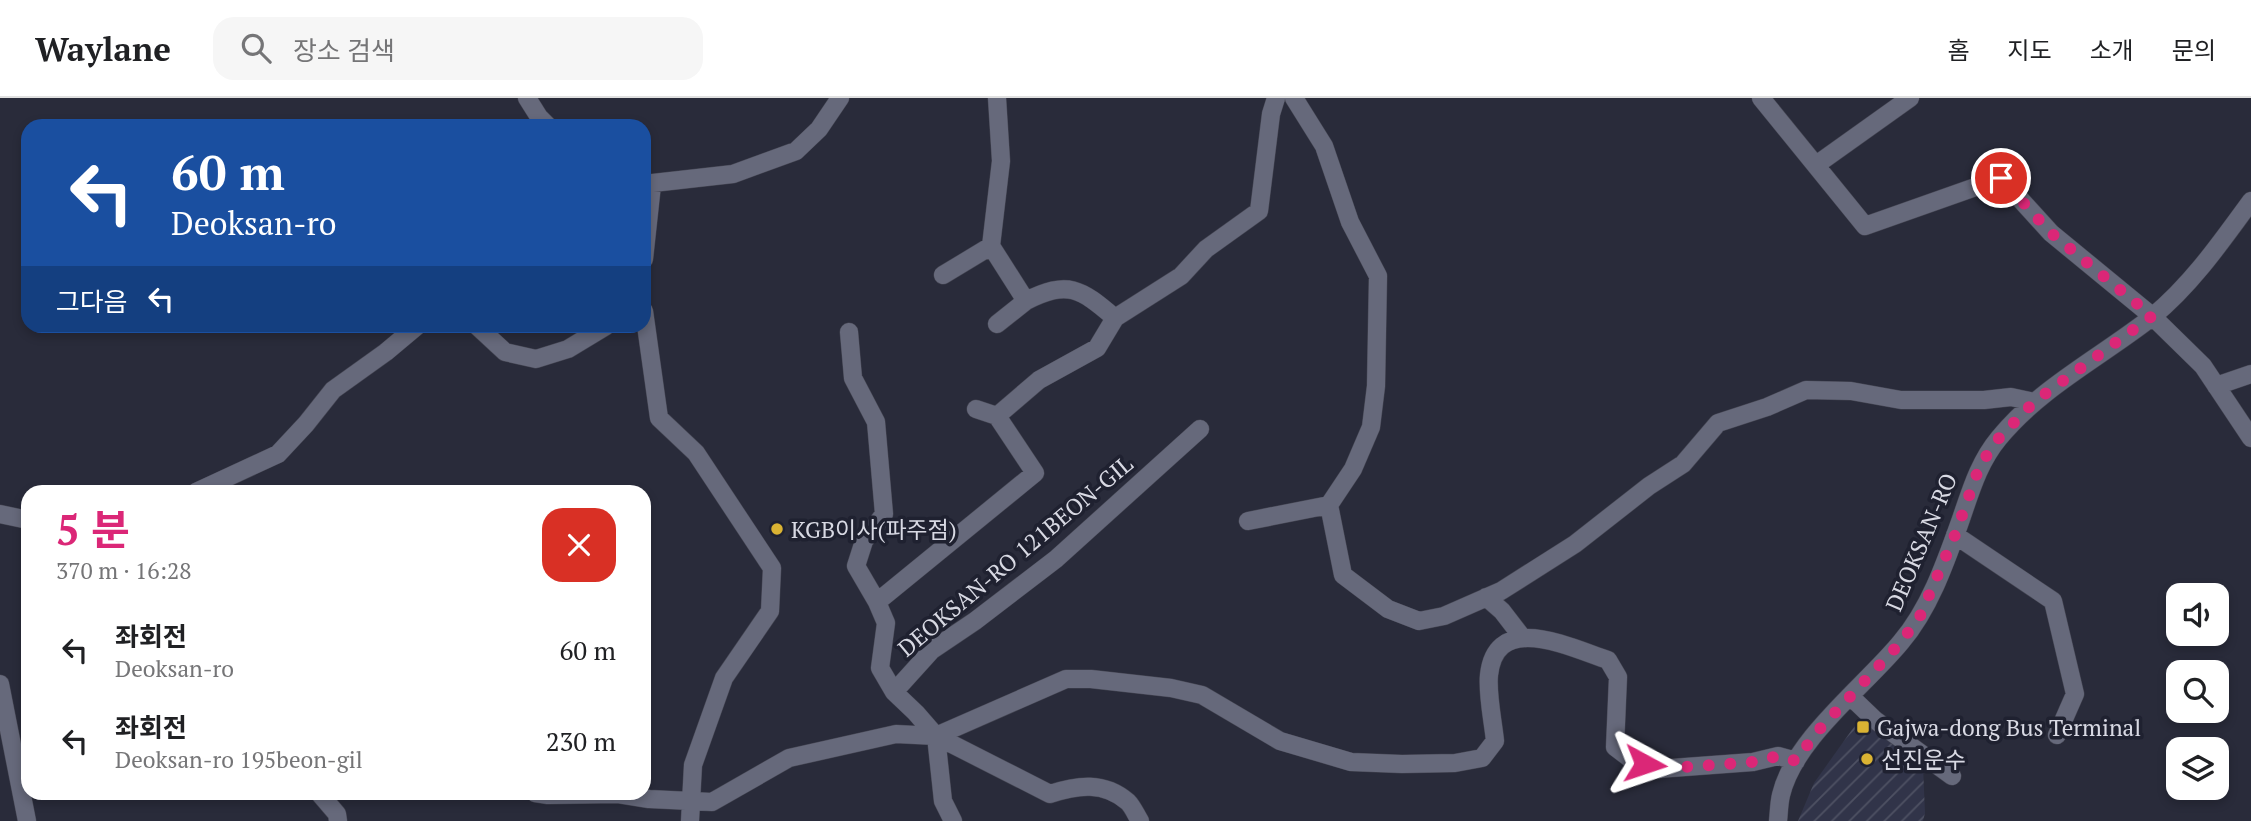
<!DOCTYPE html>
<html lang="ko">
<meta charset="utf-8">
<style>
body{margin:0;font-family:"PT Serif","Noto Sans KR",serif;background:#f6f6f6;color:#202124;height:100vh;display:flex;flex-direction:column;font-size:26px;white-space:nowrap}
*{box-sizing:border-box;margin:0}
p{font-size:23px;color:#757577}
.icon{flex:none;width:38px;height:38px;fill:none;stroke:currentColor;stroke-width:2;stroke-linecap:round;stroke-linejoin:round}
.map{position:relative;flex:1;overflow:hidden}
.details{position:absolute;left:21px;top:387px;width:630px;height:315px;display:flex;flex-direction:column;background:#fff;border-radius:21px;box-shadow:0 4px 10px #0003}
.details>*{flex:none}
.guide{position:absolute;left:21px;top:21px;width:630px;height:214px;border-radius:21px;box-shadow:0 4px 10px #0003;background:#1a4fa0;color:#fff;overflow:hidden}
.buttons{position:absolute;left:2166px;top:485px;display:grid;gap:14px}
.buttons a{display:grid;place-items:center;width:63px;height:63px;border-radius:14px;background:#fff;box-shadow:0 4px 10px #0003;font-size:35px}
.pin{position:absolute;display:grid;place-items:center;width:60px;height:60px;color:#fff;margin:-30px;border:4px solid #fff;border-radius:50%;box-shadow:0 2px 7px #0007}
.me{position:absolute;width:77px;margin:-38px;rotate:95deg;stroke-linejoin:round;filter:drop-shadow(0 0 5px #0008)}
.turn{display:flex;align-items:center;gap:24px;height:147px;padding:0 35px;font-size:32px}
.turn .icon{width:91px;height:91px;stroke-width:2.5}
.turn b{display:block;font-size:49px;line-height:60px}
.then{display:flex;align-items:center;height:66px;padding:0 35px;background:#0003;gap:14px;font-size:26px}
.round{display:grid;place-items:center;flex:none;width:74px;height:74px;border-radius:21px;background:#f6f6f6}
.summary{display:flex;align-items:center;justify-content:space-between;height:119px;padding:0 35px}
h1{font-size:42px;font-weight:700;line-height:52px;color:#db2777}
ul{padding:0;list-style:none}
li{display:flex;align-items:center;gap:21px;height:91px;padding:0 35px}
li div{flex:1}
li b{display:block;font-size:26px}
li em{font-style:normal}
header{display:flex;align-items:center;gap:42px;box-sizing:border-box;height:98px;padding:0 35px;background:#fff;border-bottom:2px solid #e0e0e0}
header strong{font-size:33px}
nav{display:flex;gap:38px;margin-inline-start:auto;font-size:24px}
.search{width:490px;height:63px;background:#f6f6f6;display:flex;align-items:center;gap:18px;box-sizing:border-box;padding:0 24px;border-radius:21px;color:#757577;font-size:26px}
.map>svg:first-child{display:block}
</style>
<header>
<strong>Waylane</strong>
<div class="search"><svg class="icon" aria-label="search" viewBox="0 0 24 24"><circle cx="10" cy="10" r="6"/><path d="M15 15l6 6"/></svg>장소 검색</div>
<nav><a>홈</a><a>지도</a><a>소개</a><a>문의</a></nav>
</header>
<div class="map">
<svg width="2251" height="723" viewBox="0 0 2251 723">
<defs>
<pattern id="industrial-furrows" width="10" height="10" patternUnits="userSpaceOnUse" patternTransform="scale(1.75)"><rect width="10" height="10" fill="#313449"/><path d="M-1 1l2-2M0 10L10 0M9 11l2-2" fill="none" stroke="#4e5163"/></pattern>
</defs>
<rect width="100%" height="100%" fill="#292b3a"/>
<!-- industrial -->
<path fill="url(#industrial-furrows)" d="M1861 619 1923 668 1925 715 1923 723H1798L1814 685Z"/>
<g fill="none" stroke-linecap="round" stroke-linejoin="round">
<!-- minor casing -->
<g stroke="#454653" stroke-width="19">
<path id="minor" d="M527 0 539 19 548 28
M1294 0 1324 48 1350 124 1378 178 1376 288 1371 329 1353 371 1329 407 1343 477 1388 511 1419 523 1444 518 1501 493 1575 446 1649 388 1683 366 1718 325 1767 309 1806 292 1851 293 1901 302H1984L2011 299 2034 304
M1761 0 1865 128 2001 80 2051 135 2152 218 2203 268 2251 340
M1816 67 1910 0
M644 86 733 76 796 53 819 31 840 0
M644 161 652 87
M943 177 991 148
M1026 203C1068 182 1080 190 1115 220
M644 213 659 320 696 355 772 470 770 513 724 580 693 667 690 723
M997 226 1026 203 991 148 1001 63 997 0
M477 228 505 254 536 261 568 251 606 228
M849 234 853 280 876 324 884 416 864 443 856 468 877 504 886 525 880 570 894 594 916 615 936 638 943 703 953 723
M2216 288 2251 276
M976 311 997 318
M196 394 278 356 306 326 333 292 386 254 417 228
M0 416 28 422
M1248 423 1329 407
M1955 437 2053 503 2075 596 2057 637
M1486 499 1502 513 1522 539
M877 504 1035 375 997 318 1039 282 1097 250 1115 220 1181 178 1206 151 1259 113 1271 16 1276 0
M0 586 27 723
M894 594 932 552 975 523 1056 461 1200 331
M1850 598 1875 622 1952 678
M936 638 1066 581H1091L1171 590 1202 597 1280 643 1351 664 1402 666 1455 665 1482 660 1495 643C1493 623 1487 596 1489 577 1496 512 1571 550 1608 562L1618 579 1615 649 1632 662 1658 671 1753 664 1778 658 1796 663
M319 695 337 716 338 723
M535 695 548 697 618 696 649 701 712 704 789 660 896 636 936 638 1050 696C1077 687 1104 683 1128 704 1133 709 1136 717 1140 723
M1778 723C1779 714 1779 705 1781 697 1794 641 1865 588 1901 544 1930 510 1946 463 1961 421 1971 392 1979 364 1999 340 2041 289 2101 259 2152 219 2192 186 2221 144 2251 103"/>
</g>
<!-- minor -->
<use href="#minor" stroke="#66697b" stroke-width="18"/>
</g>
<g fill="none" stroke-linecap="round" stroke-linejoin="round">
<!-- route -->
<path stroke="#db2777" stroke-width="12" stroke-dasharray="0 21.6" d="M1645 666 1658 671 1753 664 1778 658 1796 663 1816 635 1901 544 1920 518 1955 437 1980 367 1999 340 2034 304 2152 218 2051 135 2001 80"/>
</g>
<!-- markers -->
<g fill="#dab333" stroke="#1f2130" stroke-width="2.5">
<circle cx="777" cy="431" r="7"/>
<rect x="1856" y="622" width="14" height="14" rx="3.5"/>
<circle cx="1867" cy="661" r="7"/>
</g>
<g text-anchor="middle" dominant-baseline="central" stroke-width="7" stroke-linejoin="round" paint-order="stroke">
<!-- poi labels -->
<g font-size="23" fill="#d8d9e3" stroke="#1f2130" text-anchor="start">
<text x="791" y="431">KGB이사(파주점)</text>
<text x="1877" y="629">Gajwa-dong Bus Terminal</text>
<text x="1881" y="661">선진운수</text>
</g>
<!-- street labels -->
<g font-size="23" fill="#d8d9e3" stroke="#1f2130">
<text transform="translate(1921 444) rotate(-67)">DEOKSAN-RO</text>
<text transform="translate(1015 458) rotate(-40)">DEOKSAN-RO 121BEON-GIL</text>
</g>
</g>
</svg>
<div class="buttons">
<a><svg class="icon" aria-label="sound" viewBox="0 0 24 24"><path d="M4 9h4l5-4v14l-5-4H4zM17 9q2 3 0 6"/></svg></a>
<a><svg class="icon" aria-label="search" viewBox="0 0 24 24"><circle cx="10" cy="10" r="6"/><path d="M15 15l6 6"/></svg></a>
<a><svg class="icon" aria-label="layers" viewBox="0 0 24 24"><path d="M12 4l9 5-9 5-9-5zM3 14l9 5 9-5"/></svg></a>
</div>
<div class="pin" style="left:2001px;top:80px;background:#d93025"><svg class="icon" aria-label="arrive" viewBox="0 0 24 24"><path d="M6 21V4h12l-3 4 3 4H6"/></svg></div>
<svg class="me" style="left:1645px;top:666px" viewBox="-20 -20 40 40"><path d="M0-17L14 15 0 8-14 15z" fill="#db2777" stroke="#fff" stroke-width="4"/></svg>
<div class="guide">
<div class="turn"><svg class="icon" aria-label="left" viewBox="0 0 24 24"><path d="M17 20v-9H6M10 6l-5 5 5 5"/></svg><div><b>60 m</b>Deoksan-ro</div></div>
<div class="then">그다음<svg class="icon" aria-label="left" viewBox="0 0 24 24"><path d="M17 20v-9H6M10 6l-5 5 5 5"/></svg></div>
</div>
<section class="details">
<div class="summary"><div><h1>5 분</h1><p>370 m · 16:28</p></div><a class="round" style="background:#d93025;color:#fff"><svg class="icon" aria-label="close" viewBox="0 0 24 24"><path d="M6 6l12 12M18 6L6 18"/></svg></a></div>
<ul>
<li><svg class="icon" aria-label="left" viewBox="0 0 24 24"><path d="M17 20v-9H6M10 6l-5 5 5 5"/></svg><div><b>좌회전</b><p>Deoksan-ro</p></div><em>60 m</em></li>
<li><svg class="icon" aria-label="left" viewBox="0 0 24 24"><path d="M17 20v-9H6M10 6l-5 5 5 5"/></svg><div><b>좌회전</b><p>Deoksan-ro 195beon-gil</p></div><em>230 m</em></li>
</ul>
</section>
</div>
